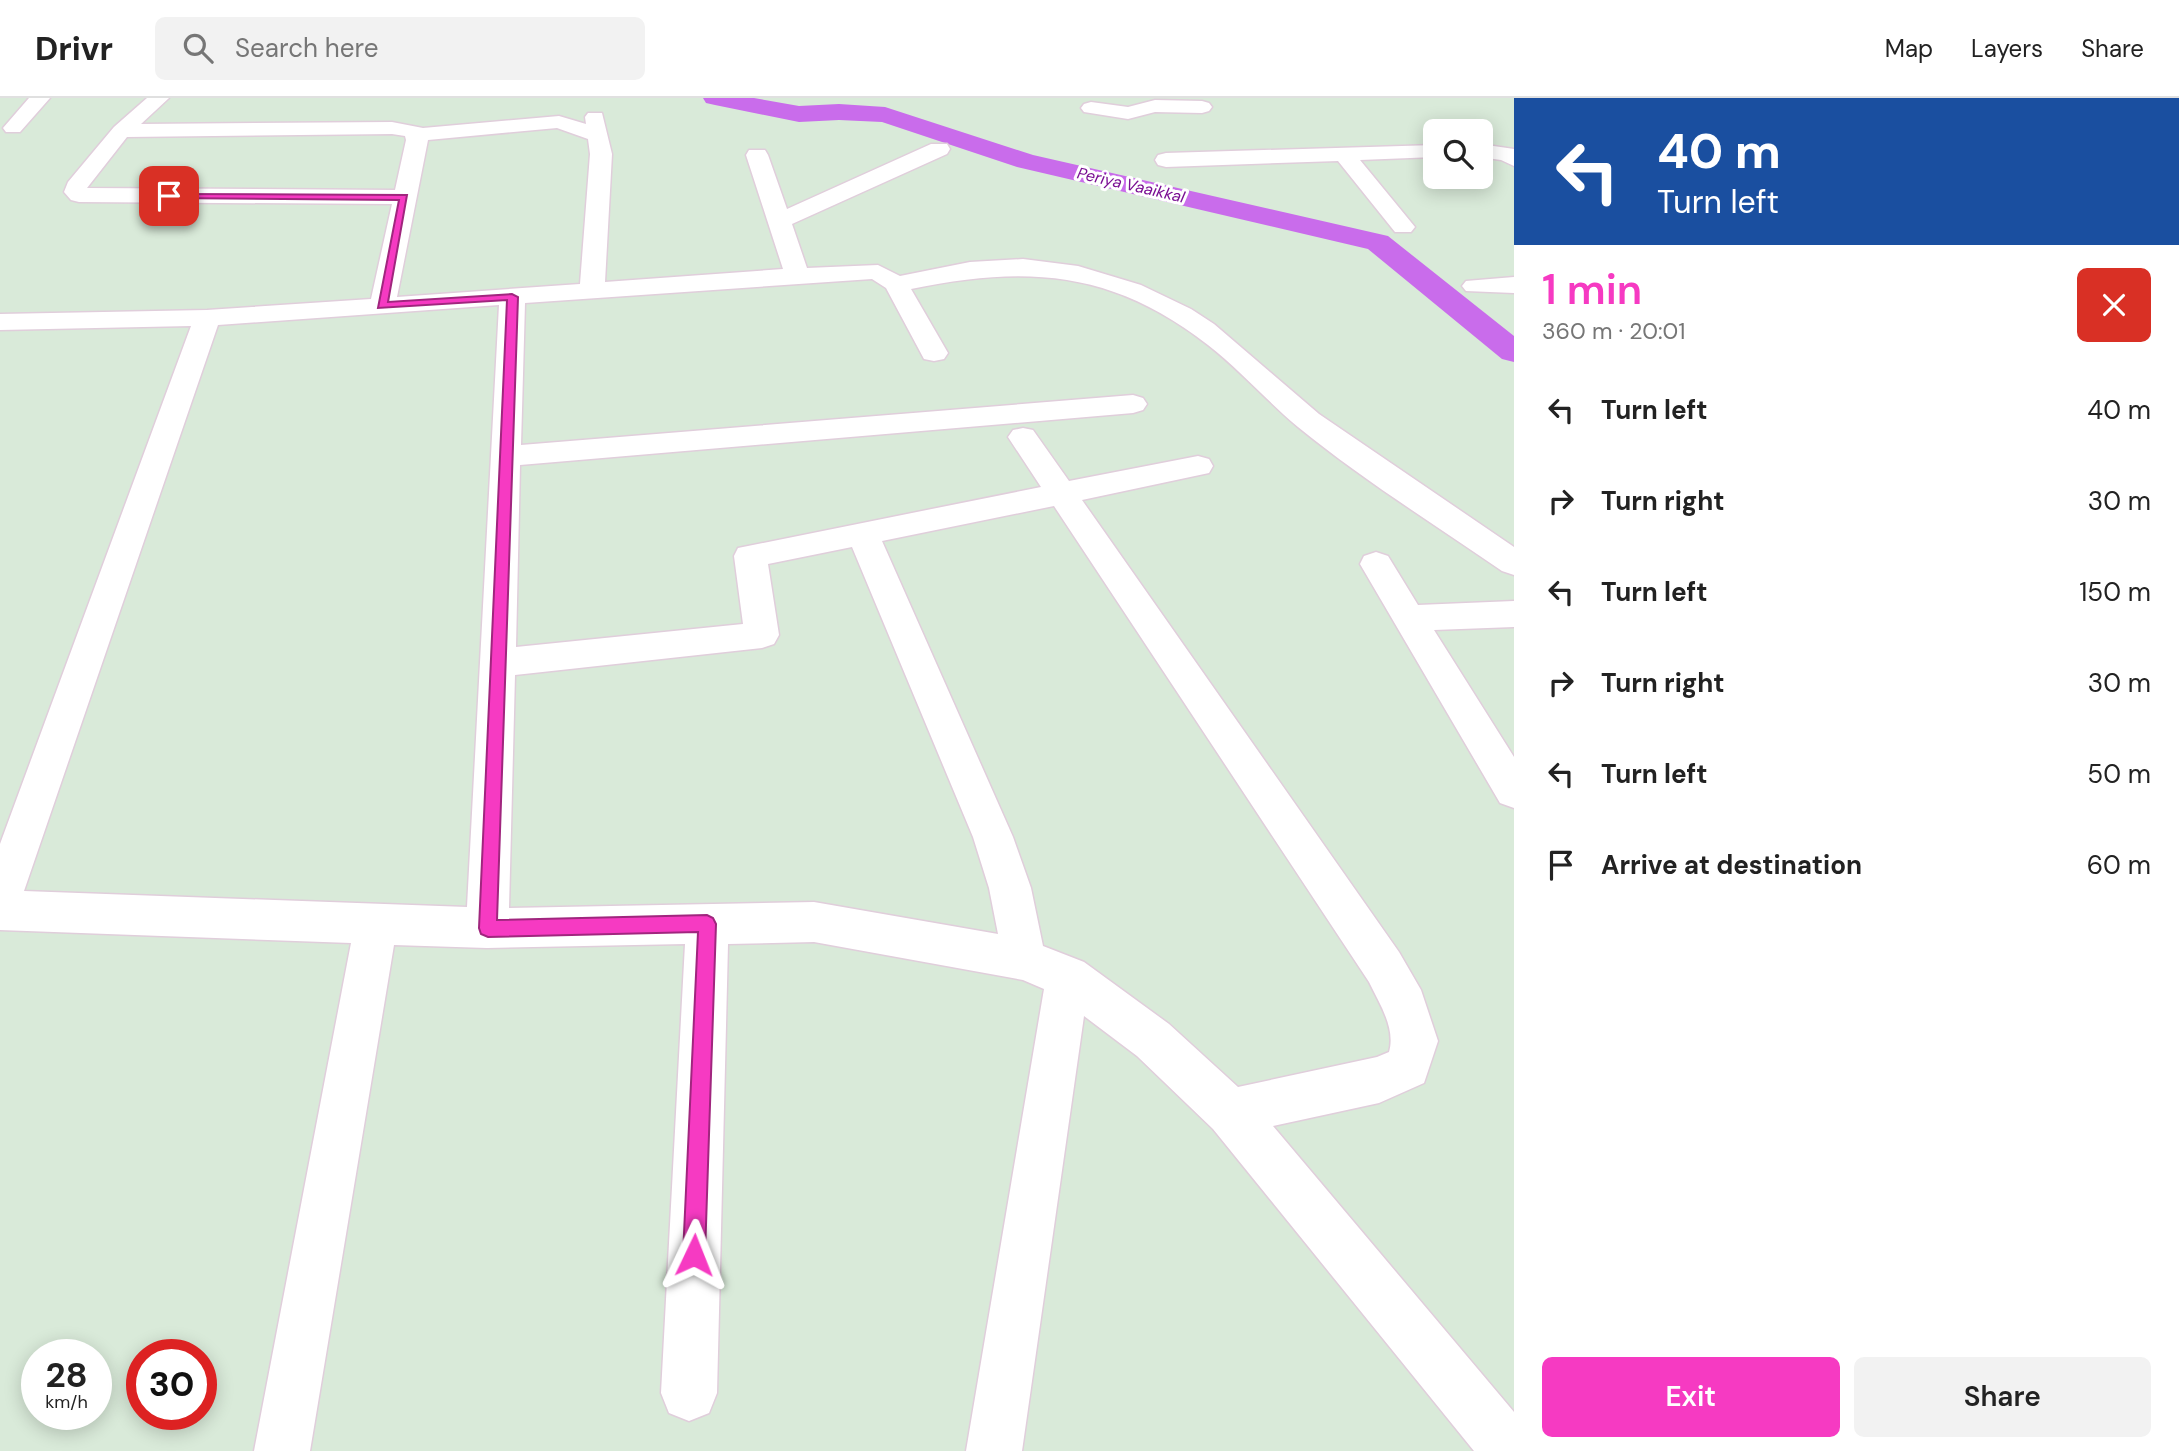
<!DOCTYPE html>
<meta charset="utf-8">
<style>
body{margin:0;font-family:"DM Sans",sans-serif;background:#f2f2f2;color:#222;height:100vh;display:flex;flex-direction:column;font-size:26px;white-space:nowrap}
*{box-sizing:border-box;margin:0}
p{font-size:23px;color:#767676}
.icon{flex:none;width:38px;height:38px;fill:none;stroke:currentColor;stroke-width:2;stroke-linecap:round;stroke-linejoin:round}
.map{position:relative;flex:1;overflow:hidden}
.details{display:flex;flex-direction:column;background:#fff;width:665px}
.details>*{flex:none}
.guide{background:#1a4fa0;color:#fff;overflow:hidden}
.fabs{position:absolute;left:1423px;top:21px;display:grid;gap:14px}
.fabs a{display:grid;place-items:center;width:70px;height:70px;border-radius:10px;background:#fff;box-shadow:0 4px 18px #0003;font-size:35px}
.speed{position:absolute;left:21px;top:1241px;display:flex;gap:14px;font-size:35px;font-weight:700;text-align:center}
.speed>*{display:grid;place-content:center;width:91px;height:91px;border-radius:50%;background:#fff;box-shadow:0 4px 18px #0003;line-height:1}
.speed small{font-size:18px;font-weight:400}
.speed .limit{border:10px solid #d22;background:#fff;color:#111}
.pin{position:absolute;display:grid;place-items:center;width:60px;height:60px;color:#fff;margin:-30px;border-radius:14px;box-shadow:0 4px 10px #0006}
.me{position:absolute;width:77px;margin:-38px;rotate:2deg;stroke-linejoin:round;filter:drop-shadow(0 0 5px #0008)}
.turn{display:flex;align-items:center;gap:24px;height:147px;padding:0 28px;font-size:32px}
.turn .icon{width:91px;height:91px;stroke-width:2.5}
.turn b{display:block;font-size:49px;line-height:60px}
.round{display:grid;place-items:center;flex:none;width:74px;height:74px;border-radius:10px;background:#f2f2f2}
.summary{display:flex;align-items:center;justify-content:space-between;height:119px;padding:0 28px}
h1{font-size:42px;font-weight:600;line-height:52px;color:#f63ac2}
.action{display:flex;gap:14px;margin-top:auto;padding:14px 28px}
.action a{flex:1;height:80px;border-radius:10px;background:#f63ac2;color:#fff;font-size:28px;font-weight:600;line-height:80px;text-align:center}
.action a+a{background:#f2f2f2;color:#222}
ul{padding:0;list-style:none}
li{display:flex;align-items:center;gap:21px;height:91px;padding:0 28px}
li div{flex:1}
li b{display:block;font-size:26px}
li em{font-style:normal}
header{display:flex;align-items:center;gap:42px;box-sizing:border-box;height:98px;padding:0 35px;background:#fff;border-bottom:2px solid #e0e0e0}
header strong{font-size:33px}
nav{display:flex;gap:38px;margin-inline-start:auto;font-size:24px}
.search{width:490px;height:63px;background:#f2f2f2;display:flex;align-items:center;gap:18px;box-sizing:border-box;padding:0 24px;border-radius:10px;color:#767676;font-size:26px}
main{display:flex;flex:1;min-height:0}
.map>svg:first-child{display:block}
</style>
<header>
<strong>Drivr</strong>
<div class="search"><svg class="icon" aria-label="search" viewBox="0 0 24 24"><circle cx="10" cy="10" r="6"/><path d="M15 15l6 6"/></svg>Search here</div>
<nav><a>Map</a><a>Layers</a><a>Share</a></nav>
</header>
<main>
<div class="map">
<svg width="1514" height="1353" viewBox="0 0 1514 1353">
<rect width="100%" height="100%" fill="#d9ead9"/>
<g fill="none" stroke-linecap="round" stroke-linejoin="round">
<!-- canal -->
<path fill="#c96ceb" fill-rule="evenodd" d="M703 0H754L799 8 839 6 885 9 1033 57 1388 138 1514 238V264L1502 261 1368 151 1017 69 882 24 839 22 799 24 715 7 706 5Z"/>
<!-- minor casing -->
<g stroke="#e0cedb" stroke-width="3">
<path id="minor" d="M29 0H50L20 34H6L3 30Z
M147 0H169L141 26 392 24 423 30 559 18 586 26 585 19 588 15H602L612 56 605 184 783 171 746 57 749 52H765L768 57 787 111 931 46H947L950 51 947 56 792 126 807 170 878 167 900 178 970 164 1023 161 1078 168 1141 187 1191 211 1214 226 1319 316 1514 449V477L1502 473C1434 426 1363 382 1298 329 1267 303 1240 272 1208 247 1112 172 1026 167 911 191L948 255 944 261 934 263 924 261 886 190 872 181 525 205 521 347 1133 297 1143 300 1147 306 1143 312 1133 315 520 367 516 549 743 526 734 458 738 450 1041 389 1008 339 1013 332 1023 330 1033 332 1069 383 1198 358 1209 361 1213 368 1209 375 1082 402 1399 854 1421 892 1438 943 1424 985 1379 1005 1273 1028 1514 1314V1353H1474L1213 1031 1137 958 1084 918 1022 1353H966L1044 891 1023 882 814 844 728 846 717 1295 709 1315 689 1323 669 1315 661 1295 685 846 487 850 394 847 310 1353H254L351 845 0 832V746L191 228 0 232V216L207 212 371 201 392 106 79 104 71 102 64 94 68 84 114 29ZM557 30 588 41 590 56 580 186 397 199 428 42ZM392 36 405 38 406 42 395 92 87 90 127 39ZM499 207 467 809 24 793 218 227ZM1054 408 1369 884C1379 905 1396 930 1389 954L1377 959 1238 989 1169 926 1084 864 1043 848 1031 790 1013 739 882 443ZM852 449 973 739 989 790 998 836 814 804 509 810 515 577 762 550 774 546 779 537 768 466Z
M1155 2 1202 3 1209 5 1212 9 1209 13 1202 15 1155 14 1128 21 1084 14 1081 10 1084 6 1091 4 1128 9Z
M1480 46 1514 51V68L1501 62 1480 59Z
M1435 47V59L1360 62 1415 129 1411 134H1395L1338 63 1166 69 1158 67 1155 62 1158 57 1166 55Z
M1514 179V195L1466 193 1462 188 1466 183Z
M1376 454 1388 458 1418 507 1514 503V529L1434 532 1514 659V710L1500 705 1360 466 1364 458Z"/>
</g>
<!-- minor -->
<use href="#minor" fill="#fff" fill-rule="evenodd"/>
</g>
<!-- route -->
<path fill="#f63ac2" stroke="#a0267e" stroke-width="2" d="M169 96 407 97 388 204 512 196 518 199 497 822 707 817 713 820 716 826 705 1157 701 1165 694 1168 686 1165 683 1157 698 834 488 839 481 836 479 830 507 202 378 210 399 102 166 100V96Z"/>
<g text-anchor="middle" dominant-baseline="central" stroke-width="6" stroke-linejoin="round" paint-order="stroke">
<!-- far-water labels -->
<g font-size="16" font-style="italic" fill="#7a0f93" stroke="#fff">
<text transform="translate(1131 87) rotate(13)">Periya Vaaikkal</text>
</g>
</g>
</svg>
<div class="fabs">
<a><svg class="icon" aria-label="search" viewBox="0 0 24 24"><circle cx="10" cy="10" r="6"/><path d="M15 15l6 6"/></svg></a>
</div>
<div class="speed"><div>28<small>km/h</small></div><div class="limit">30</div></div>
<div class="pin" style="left:169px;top:98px;background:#d93025"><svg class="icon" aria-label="arrive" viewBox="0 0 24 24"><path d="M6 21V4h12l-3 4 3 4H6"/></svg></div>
<svg class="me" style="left:694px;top:1157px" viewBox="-20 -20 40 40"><path d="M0-17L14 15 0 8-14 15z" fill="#f63ac2" stroke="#fff" stroke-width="4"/></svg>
</div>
<section class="details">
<div class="guide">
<div class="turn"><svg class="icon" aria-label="left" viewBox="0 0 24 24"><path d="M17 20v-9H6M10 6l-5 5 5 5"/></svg><div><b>40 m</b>Turn left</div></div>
</div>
<div class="summary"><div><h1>1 min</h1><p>360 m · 20:01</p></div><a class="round" style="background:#d93025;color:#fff"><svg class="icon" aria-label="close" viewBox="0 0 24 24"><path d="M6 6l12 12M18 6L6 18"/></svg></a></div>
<ul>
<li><svg class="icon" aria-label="left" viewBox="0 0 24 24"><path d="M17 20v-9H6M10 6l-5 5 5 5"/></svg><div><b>Turn left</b></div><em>40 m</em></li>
<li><svg class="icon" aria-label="right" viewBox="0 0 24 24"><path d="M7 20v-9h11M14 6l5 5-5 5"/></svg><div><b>Turn right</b></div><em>30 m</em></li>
<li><svg class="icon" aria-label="left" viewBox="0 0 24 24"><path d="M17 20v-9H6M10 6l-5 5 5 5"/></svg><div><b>Turn left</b></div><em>150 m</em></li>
<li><svg class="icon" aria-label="right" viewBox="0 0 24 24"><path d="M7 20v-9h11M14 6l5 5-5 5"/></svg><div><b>Turn right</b></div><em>30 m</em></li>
<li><svg class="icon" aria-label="left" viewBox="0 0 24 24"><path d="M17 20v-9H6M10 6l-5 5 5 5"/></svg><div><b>Turn left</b></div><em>50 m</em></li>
<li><svg class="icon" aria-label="arrive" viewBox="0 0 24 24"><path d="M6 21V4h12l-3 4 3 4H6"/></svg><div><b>Arrive at destination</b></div><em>60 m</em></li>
</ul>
<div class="action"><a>Exit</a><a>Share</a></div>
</section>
</main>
